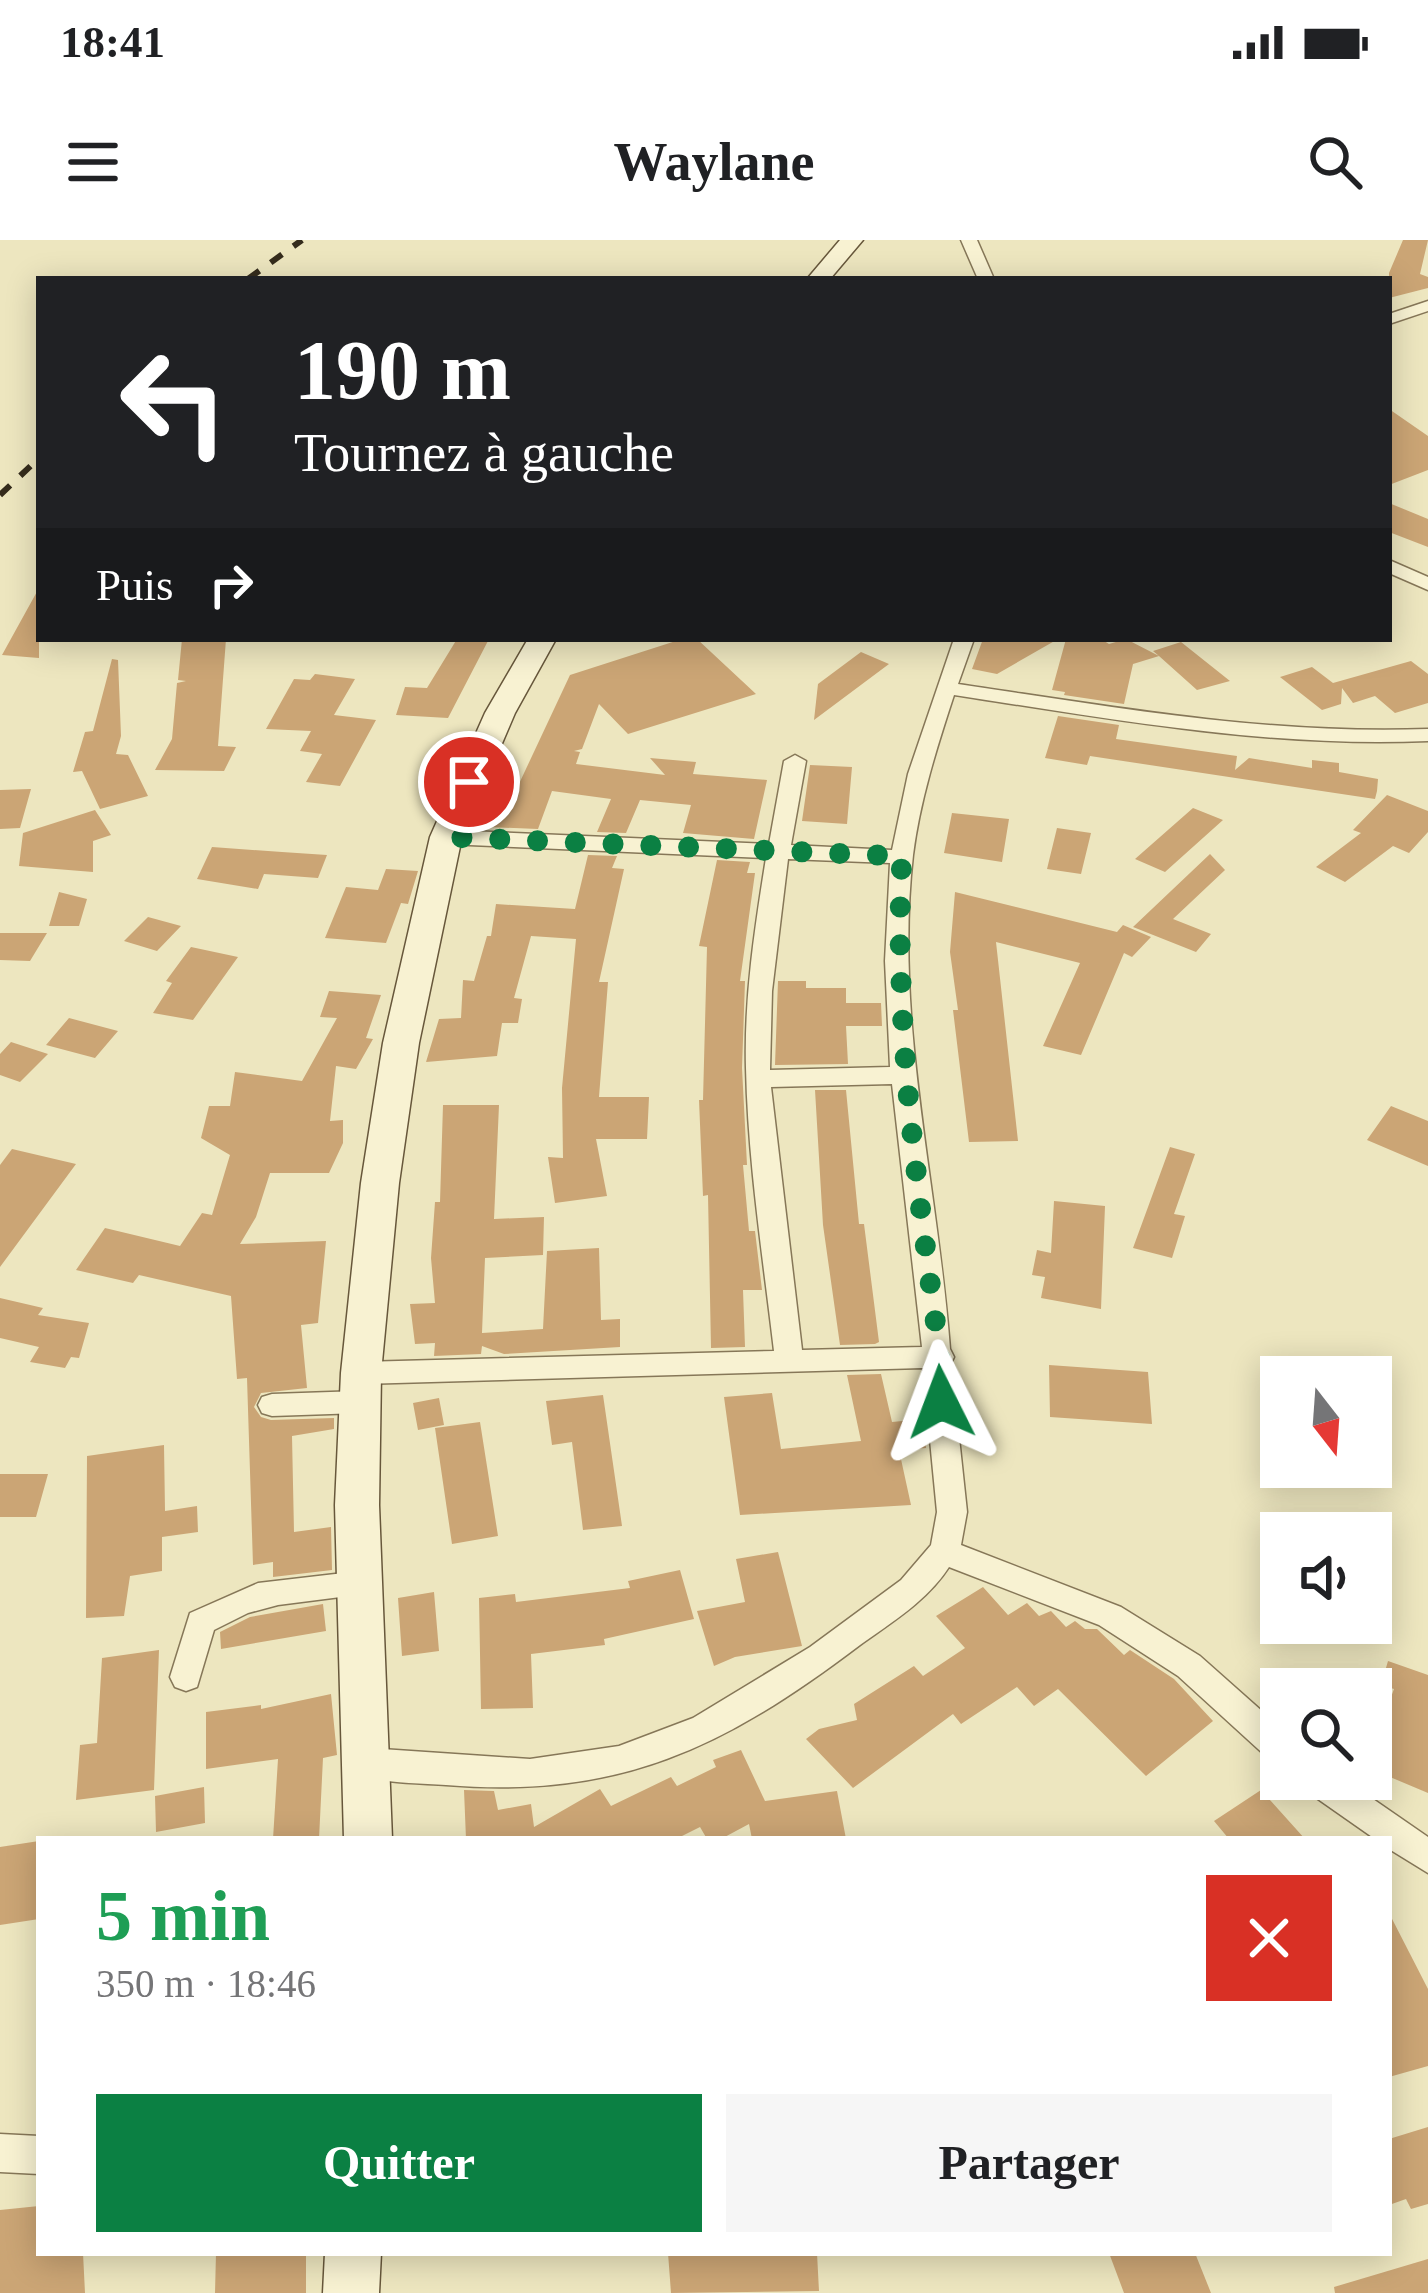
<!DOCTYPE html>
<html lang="fr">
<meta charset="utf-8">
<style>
body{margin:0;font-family:Georgia,serif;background:#f6f6f6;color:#202124;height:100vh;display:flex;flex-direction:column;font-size:45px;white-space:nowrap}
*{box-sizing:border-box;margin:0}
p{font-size:39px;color:#757577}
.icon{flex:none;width:66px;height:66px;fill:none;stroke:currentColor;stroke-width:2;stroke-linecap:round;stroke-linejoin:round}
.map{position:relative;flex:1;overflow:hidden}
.panel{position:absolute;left:36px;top:1596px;width:1356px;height:420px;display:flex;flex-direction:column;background:#fff;border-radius:0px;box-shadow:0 6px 30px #0003}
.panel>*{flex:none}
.hud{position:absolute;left:36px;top:36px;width:1356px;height:366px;border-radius:0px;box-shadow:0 6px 30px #0003;background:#202124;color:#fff;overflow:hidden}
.needle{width:78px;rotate:163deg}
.fabs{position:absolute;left:1260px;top:1116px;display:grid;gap:24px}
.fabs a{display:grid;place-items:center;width:132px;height:132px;border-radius:0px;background:#fff;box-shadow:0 6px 30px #0003;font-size:60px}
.pin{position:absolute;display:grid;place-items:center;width:102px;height:102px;color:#fff;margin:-51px;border:6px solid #fff;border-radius:50%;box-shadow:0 3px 12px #0007}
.me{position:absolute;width:132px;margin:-66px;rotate:357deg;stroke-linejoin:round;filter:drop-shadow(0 0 9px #0008)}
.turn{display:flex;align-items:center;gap:42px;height:252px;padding:0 60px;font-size:54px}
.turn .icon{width:156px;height:156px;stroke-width:2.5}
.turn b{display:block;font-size:84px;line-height:102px}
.then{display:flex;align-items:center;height:114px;padding:0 60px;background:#0003;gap:24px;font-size:45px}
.round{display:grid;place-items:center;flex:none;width:126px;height:126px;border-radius:0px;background:#f6f6f6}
.summary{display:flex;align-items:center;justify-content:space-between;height:204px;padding:0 60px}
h1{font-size:72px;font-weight:800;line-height:90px;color:#1e9e55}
.action{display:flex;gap:24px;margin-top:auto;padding:24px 60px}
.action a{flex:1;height:138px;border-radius:0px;background:#0b8043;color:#fff;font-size:48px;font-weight:800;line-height:138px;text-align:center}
.action a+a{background:#f6f6f6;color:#202124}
.status{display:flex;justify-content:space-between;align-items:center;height:84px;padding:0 60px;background:#fff;direction:ltr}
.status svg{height:33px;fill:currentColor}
header{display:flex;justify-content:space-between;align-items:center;height:156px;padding:0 60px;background:#fff;font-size:54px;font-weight:800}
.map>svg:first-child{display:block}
</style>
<div class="status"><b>18:41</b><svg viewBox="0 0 49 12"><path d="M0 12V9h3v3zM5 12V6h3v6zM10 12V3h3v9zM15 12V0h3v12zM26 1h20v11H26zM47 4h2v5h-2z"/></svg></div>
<header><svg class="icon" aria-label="menu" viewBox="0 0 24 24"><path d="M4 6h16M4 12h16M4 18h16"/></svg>Waylane<svg class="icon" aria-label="search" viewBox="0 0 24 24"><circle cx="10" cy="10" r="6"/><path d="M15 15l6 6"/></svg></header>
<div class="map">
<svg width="1428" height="2053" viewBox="0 0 1428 2053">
<rect width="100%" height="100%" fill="#ede6bf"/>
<!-- building -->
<path fill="#cba575" d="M1403 0H1428L1420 34 1428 37V48L1389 58V33Z
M1389 169 1428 196V230L1389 245Z
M1389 263 1428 279V307L1389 292Z
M39 348V418L2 415Z
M182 399H226L218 506 236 507 224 531 155 530 172 499 177 443 186 441 178 440Z
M457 399H489L448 478 396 475 405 447 427 448Z
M682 399H697L756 454 628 494 599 464 582 509 574 511 580 512 576 524 665 535 650 518 696 522 693 534 767 540 754 599 683 593 691 565 640 560 626 593 597 592 611 559 552 551 538 589 488 587 498 562 510 563 570 435Z
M983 399H1058L997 434 972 429Z
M1066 399H1101L1109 404 1126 399 1159 416 1153 411 1181 402 1230 441 1197 450 1159 416 1133 424 1124 464 1064 455 1065 452 1052 450Z
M861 412 889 424 814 480 818 444Z
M112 419 118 420 121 496 116 514 128 515 148 556 100 569 82 531 73 532 85 492 93 491Z
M1411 421 1428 434V463L1395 473 1375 456 1353 463 1342 448 1341 464 1322 470 1280 437 1312 427 1333 443Z
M315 434 355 439 334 475 376 480 340 546 306 542 322 514 300 511 311 491 266 489 294 439 310 440Z
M1058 476 1119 485 1116 499 1237 516 1235 530 1249 518 1312 528V520L1339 523V532L1378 539 1377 551 1375 559 1090 516 1087 525 1045 518Z
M810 525 852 527 847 584 802 581Z
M31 549 20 588 0 589V550Z
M1387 555 1428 571V592L1409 613 1393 606 1345 642 1316 627 1361 593 1353 590Z
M1193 568 1223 580 1165 632 1135 619Z
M95 570 111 595 93 601V632L19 626 23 593Z
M952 573 1009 579 1002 622 944 613Z
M1057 588 1091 593 1081 634 1047 629Z
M212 607 282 612 327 615 318 638 264 634 258 649 197 639Z
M1210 614 1225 630 1173 679 1211 694 1196 712 1133 687Z
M588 615 617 616 612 628 624 629 599 742H608L599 857H649L647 899H596L607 956 555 963 548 917 563 918 562 848 576 699 531 696 514 758 522 759 518 783H502L497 816 426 822 439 779 461 778 463 740 474 741 487 696H491L496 664 575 669Z
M717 620 750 622 747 633H755L740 741H745L742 828 747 925H743L749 991H755L762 1050H743L745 1107 711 1108 708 955 703 956 699 860H703L707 707 699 706Z
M386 629 418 631 408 664 401 663 386 703 325 698 346 647 378 650Z
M59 652 87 659 79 686H49Z
M955 652 1117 692 1123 685 1151 697 1132 717 1124 713 1081 815 1043 806 1080 723 996 702 1018 901 969 902 953 770H958L950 712Z
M148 677 181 686 157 711 124 701Z
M0 693H47L30 721 0 720Z
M191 707 238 717 193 780 153 773 172 743 166 741Z
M778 741H806V748H846V763H881L882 786H846L848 824 775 825Z
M329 751 381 755 366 798 373 799 356 829 336 826 330 881 343 880V903L329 933H270L256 977 240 1004 326 1001 318 1083 301 1085 307 1148 261 1153 254 1167 261 1177 271 1180 334 1178V1189L292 1196 294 1292 331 1287 332 1330 273 1337V1322L253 1325 247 1138 237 1139 231 1056 139 1035 133 1043 76 1030 105 988 180 1006 202 973 212 975 230 915 201 898 209 866H230L235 832 302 841 337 778 320 777Z
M69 778 118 791 95 818 46 805Z
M11 802 48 814 20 842 0 835V814Z
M815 850H846L859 984H864L879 1102 875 1104 840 1105 823 985Z
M443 865H499L494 979 544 977 543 1015 485 1018 482 1093 543 1089 547 1011 599 1008 601 1080 620 1079V1107L504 1114 482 1106 481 1114 434 1116 435 1103 415 1104 410 1064 435 1063 431 1018 435 962H440Z
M1391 866 1428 881V926L1367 900Z
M1170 907 1195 914 1174 974 1185 976 1172 1018 1133 1008Z
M12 909 76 924 0 1027V925Z
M1054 961 1105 966 1101 1069 1041 1058 1045 1037 1032 1035 1037 1010 1051 1013Z
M0 1058 43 1068 38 1075 89 1083 79 1118 71 1117 65 1128 30 1122 39 1107 0 1098Z
M1049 1125 1148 1132 1152 1184 1050 1177Z
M881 1134 892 1182 923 1179 926 1208 899 1210 911 1265 740 1275 724 1157 772 1153 781 1209 861 1201 847 1135Z
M603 1155 622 1286 583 1290 572 1202 552 1205 546 1161Z
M439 1158 444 1185 418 1190 413 1163Z
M480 1182 498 1296 452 1304 435 1188Z
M164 1205 165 1271 197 1266 198 1292 162 1297V1331L130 1336 124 1376 86 1378 87 1216Z
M0 1234H48L36 1277H0Z
M778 1312 802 1406 735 1417 714 1426 697 1371 745 1362 736 1319Z
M680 1330 694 1379 604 1399 605 1405 531 1414 533 1468 481 1469 479 1358 515 1354 516 1362 630 1348 628 1341Z
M983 1347 1008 1375 1027 1363 1039 1376 1051 1371 1066 1387 1075 1381 1085 1389H1097L1124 1415 1130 1410 1174 1439 1213 1481 1146 1536 1058 1449 1034 1466 1017 1447 961 1484 953 1474 853 1548 806 1499 819 1489 857 1480 854 1464 914 1426 923 1436 965 1408 936 1376Z
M434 1352 439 1411 402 1416 398 1358Z
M323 1364 326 1391 221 1409 220 1392 250 1377Z
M159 1410 154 1550 76 1560 80 1505 97 1503 102 1418Z
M1388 1421 1428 1435V1553L1371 1529V1512L1394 1449 1381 1445Z
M331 1454 337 1515 323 1518 319 1599H273L278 1519 206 1529V1472L261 1465V1469Z
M741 1510 765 1561 837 1551 846 1599H752L749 1584 721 1599H707L700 1587 676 1599H466L464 1550 494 1551 498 1570 531 1564 534 1587 600 1549 611 1566 671 1537 677 1546 716 1527 713 1520Z
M204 1547 205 1583 156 1592 155 1556Z
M1261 1550 1305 1599H1229L1214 1581Z
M39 1601V1679L0 1685V1607Z
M1389 1673 1428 1749V1826L1389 1837Z
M1428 1887V1964L1411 1969 1406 1959 1389 1965V1899Z
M39 1966V2013H83L85 2053H0V1970Z
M216 2013H306V2053H215Z
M668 2013H817L819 2051 671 2053Z
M1109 2013H1195L1211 2053H1124Z
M1428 2019V2053H1335L1334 2047Z"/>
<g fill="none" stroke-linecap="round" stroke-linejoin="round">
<!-- street casing -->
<g stroke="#867758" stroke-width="3">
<path id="street" d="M961 0H977L994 39H978Z
M1428 61V71L1389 84V74Z
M1389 320 1428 337V350L1389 333Z
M954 399H974L958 444C1115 467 1269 495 1428 489V501C1267 508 1112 479 954 455 937 507 920 560 913 615 894 782 938 944 950 1109L954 1117 951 1123 967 1272 961 1305 1121 1367 1200 1416 1281 1488V1524L1269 1519 1178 1436 1099 1385 949 1327C927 1361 892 1382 860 1405 724 1508 620 1559 446 1545 417 1543 383 1544 355 1533L351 1523 355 1513 367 1508 530 1519 619 1506 693 1478 810 1407 901 1340 931 1305 937 1272 923 1128 361 1144 351 1141 347 1133 351 1125 361 1122 774 1111C763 1017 748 923 746 828 744 757 755 687 766 618L446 604 435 597 446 590 769 604 784 521 795 515 806 521 791 605 892 610 908 534ZM788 619 890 623 885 721 890 827 770 830 772 751ZM892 844 922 1107 802 1110 771 847Z
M360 1151 370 1154 374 1162 370 1170 360 1173 272 1176 262 1173 258 1165 262 1157 272 1154Z
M361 1331 372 1335 376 1344 372 1353 278 1365 248 1373 214 1390 197 1447 186 1451 175 1447 170 1437 190 1373 258 1343Z
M1301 1539H1344L1428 1597V1633L1389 1609V1599H1375L1305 1550Z
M0 1894 39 1896V1934L0 1932Z"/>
</g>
<!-- secondary casing -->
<g stroke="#67573b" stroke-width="3">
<path id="secondary" d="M840 0H863L830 39H807Z
M528 399H556L515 473 462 597 419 803 399 943 381 1133 379 1265 392 1599H344L335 1265 341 1133 361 943 383 803 430 597 485 473Z
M325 2013H381L379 2053H323Z"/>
</g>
<!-- street -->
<use href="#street" fill="#f8f2d2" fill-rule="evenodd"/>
<!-- secondary -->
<use href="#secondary" fill="#f8f2d2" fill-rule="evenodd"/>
<!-- rail -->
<path stroke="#352c1c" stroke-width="6" stroke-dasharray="14 14" stroke-linecap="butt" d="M248 39 302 0
M0 255 39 218"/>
</g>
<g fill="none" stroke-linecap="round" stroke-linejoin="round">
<!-- route -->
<path stroke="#0b8043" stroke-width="21" stroke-dasharray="0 37.8" d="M469 542 446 597 902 616C893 786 918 949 940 1117L941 1162"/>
</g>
</svg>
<div class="fabs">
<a><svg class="needle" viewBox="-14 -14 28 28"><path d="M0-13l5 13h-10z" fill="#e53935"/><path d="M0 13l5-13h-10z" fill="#757577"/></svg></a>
<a><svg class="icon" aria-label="sound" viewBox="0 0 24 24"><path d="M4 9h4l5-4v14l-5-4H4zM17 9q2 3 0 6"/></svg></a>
<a><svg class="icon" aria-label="search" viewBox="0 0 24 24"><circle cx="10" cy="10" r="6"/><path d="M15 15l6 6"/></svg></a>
</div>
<div class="pin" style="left:469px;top:542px;background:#d93025"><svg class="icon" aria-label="arrive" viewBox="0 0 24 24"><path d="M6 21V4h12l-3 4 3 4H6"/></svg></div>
<svg class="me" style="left:941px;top:1162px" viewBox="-20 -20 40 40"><path d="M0-17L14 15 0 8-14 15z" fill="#0b8043" stroke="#fff" stroke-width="4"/></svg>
<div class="hud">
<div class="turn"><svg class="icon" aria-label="left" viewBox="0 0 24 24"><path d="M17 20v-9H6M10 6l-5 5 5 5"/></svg><div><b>190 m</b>Tournez à gauche</div></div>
<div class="then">Puis<svg class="icon" aria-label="right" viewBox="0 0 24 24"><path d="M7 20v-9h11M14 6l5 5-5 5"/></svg></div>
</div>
<section class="panel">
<div class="summary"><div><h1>5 min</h1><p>350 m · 18:46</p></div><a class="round" style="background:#d93025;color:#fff"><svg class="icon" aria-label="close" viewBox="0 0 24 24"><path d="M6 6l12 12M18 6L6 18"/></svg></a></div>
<div class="action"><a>Quitter</a><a>Partager</a></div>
</section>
</div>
